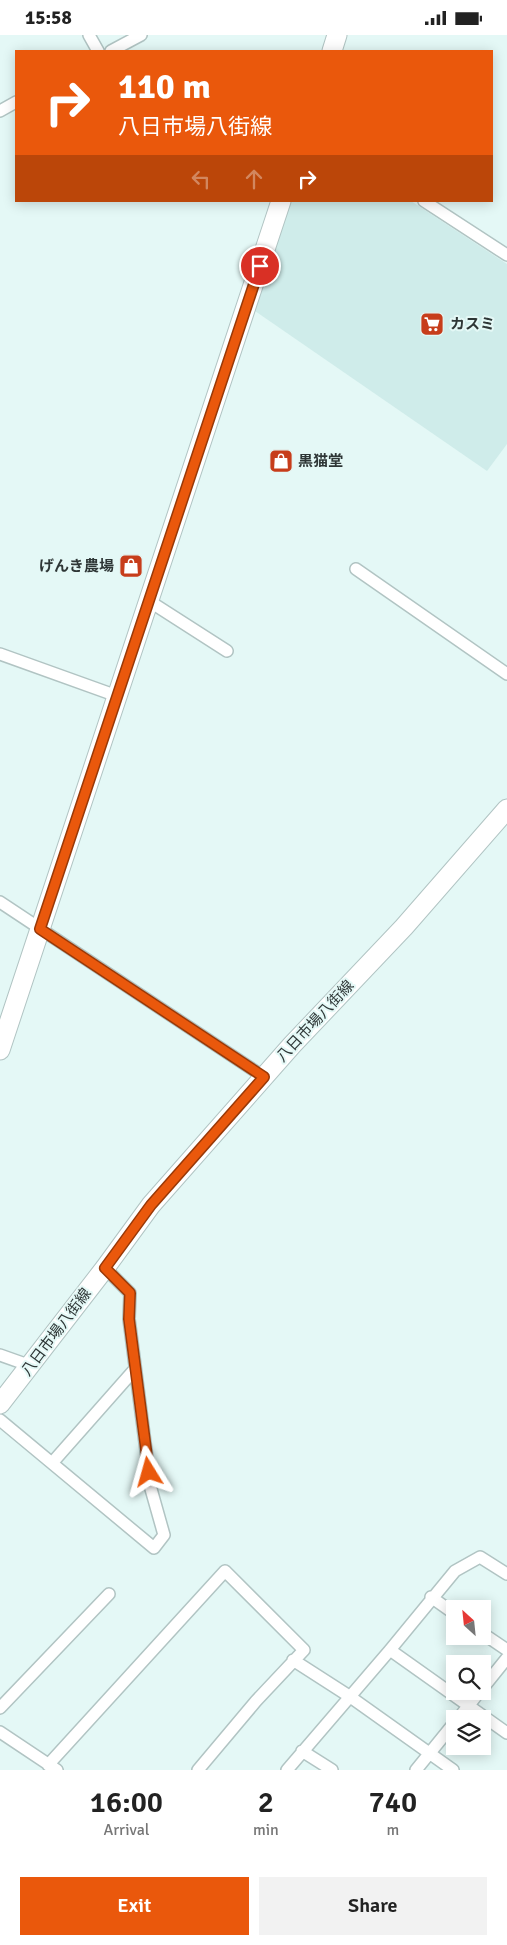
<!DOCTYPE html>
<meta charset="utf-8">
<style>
body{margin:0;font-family:Signika,"Noto Sans JP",sans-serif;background:#f2f2f2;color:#222;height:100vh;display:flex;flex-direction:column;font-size:19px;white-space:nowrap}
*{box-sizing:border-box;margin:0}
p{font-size:16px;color:#767676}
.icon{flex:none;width:28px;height:28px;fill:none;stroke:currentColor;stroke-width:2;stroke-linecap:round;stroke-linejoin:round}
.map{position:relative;height:1735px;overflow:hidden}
.panel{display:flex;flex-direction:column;background:#fff;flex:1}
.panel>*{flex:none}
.banner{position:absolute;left:15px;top:15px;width:478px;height:152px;border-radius:0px;box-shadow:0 2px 12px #0003;background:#ea580c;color:#fff;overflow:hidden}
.needle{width:32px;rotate:333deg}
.controls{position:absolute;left:446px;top:1565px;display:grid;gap:10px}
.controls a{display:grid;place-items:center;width:45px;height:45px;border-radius:0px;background:#fff;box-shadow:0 2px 12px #0003;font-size:25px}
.pin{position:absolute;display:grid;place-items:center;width:42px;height:42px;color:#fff;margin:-21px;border:2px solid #fff;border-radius:50%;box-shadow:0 1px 5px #0007}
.me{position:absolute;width:55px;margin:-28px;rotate:352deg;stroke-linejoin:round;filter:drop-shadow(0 0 4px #0008)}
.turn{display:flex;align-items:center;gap:18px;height:105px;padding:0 20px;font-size:22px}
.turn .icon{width:65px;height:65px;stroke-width:2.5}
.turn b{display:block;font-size:35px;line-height:42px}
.lanes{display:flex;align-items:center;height:48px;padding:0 20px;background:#0003;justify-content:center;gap:25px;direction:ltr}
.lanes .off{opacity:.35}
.eta{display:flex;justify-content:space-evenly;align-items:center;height:85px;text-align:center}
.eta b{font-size:30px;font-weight:600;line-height:35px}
.action{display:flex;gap:10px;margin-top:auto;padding:10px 20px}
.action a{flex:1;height:58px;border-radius:0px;background:#ea580c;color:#fff;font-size:20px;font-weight:600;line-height:58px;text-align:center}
.action a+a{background:#f2f2f2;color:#222}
.status{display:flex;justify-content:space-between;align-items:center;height:35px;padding:0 25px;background:#fff;direction:ltr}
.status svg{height:14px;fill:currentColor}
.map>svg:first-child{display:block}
</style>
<div class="status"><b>15:58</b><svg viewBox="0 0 49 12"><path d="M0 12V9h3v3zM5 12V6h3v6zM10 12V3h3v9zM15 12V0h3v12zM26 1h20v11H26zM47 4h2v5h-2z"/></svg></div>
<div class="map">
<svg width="507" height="1735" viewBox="0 0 507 1735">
<rect width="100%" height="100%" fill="#e4f8f6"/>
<!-- built -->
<path fill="#cfecea" d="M291 166H411L507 229V409L487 436 255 276Z"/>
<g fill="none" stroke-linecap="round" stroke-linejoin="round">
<!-- street casing -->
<g stroke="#b1c4c3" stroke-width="14">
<path id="street" d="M89 0 98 16
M111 16 141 0
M0 76 16 67
M424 166 507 220
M356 534 507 639
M149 566 227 616
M0 619 117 661
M0 867 264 1042
M0 1320 31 1331
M0 1385 154 1513 164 1500 151 1454 129 1284 130 1258 105 1233
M52 1428 135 1334
M431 1562 455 1579
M482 1598 507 1615
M390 1615 507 1698
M293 1625 349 1661 453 1735
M482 1654 507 1623
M0 1673 109 1559
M458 1684 480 1656
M0 1697 57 1735
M302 1716 332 1735
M48 1730 225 1536 304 1615 256 1666 198 1735
M287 1735 390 1615 455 1536 480 1522 507 1539
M416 1735 455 1687"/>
</g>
<!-- primary casing -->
<g stroke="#b1c4c3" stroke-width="21">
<path id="primary" d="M332 16 337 0
M0 1015 281 166
M0 1369 105 1233 151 1170 292 1010 404 892 507 774"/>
</g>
<!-- street -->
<use href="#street" stroke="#fff" stroke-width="11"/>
<!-- primary -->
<use href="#primary" stroke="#fff" stroke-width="19"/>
</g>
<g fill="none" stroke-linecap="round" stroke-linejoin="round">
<!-- route casing -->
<g stroke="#983908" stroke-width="12">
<path id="route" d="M149 1437 129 1284 130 1258 105 1233 151 1170 264 1042 40 894 260 231"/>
</g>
<!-- route -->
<use href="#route" stroke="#ea580c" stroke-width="9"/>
</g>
<!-- icons -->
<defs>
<g id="supermarket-square" transform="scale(1.25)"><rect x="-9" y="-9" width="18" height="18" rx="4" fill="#c73d1b" stroke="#e4f8f6"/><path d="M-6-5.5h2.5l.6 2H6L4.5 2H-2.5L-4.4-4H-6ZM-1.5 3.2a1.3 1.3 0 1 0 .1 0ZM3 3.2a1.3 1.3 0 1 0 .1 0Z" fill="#fff"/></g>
<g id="shop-square" transform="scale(1.25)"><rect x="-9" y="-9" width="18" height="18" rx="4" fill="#c73d1b" stroke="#e4f8f6"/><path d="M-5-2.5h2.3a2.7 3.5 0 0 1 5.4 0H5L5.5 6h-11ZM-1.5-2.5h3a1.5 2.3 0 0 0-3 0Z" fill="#fff"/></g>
</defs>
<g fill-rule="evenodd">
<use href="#supermarket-square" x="432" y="289"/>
<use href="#shop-square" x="281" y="426"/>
<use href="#shop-square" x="131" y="531"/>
</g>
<g text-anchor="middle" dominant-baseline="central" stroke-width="4" stroke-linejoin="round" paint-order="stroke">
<!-- poi labels -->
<g font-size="15" font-weight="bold" fill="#2e3636" stroke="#e4f8f6" text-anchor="start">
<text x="450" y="289">カスミ</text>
<text x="298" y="426">黒猫堂</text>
<text x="114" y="531" text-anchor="end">げんき農場</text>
</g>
<!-- street labels -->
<g font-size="15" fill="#2e3636" stroke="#e4f8f6">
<text transform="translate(315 986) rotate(-47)">八日市場八街線</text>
<text transform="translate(56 1297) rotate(-53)">八日市場八街線</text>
</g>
</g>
</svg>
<div class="controls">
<a><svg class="needle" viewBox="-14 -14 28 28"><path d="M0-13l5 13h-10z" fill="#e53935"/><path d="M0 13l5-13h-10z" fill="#767676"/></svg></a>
<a><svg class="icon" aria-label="search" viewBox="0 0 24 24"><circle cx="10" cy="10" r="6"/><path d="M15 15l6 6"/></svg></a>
<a><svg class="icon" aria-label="layers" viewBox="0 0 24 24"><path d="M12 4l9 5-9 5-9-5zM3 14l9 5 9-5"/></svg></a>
</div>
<div class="pin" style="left:260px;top:231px;background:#d93025"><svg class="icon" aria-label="arrive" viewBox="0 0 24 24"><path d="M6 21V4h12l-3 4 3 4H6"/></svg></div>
<svg class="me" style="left:149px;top:1437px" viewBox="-20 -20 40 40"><path d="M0-17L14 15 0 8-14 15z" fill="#ea580c" stroke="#fff" stroke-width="4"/></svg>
<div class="banner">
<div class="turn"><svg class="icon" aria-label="right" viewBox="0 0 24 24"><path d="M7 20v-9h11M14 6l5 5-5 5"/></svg><div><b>110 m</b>八日市場八街線</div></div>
<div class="lanes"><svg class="icon off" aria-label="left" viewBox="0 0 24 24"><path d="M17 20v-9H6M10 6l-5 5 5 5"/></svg><svg class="icon off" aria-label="ahead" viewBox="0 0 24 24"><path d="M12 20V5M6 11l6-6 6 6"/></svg><svg class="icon" aria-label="right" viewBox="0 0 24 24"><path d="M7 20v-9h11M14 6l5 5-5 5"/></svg></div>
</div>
</div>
<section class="panel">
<div class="eta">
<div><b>16:00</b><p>Arrival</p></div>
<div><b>2</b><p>min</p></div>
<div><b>740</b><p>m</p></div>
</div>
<div class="action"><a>Exit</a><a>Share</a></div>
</section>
